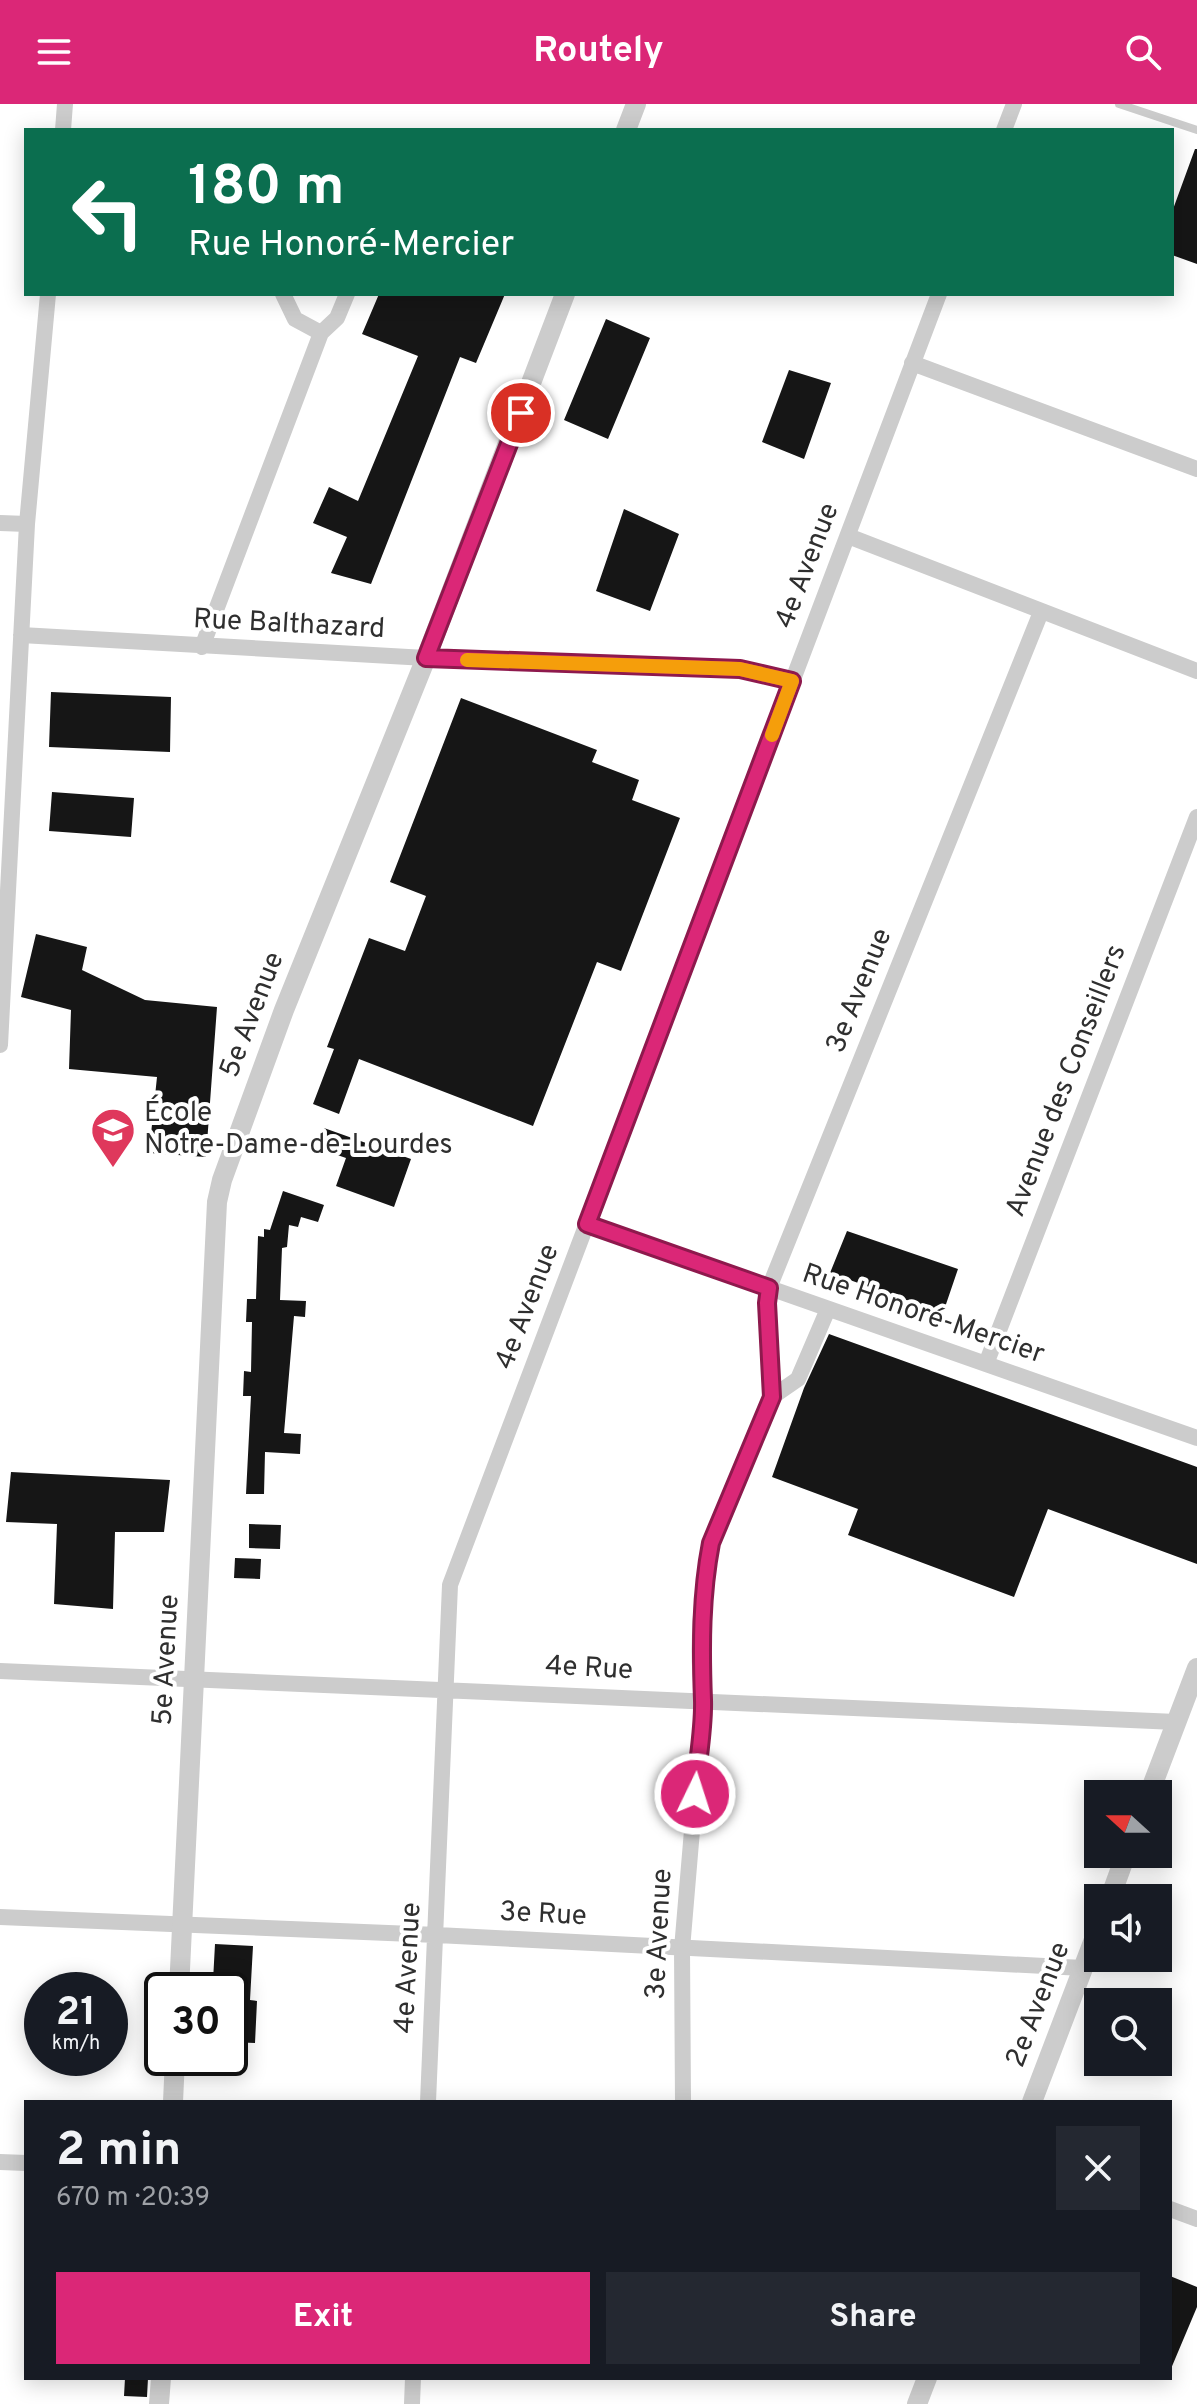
<!DOCTYPE html>
<meta charset="utf-8">
<style>
body{margin:0;font-family:Overpass,sans-serif;background:#242831;color:#f1f3f6;height:100vh;display:flex;flex-direction:column;font-size:30px;white-space:nowrap}
*{box-sizing:border-box;margin:0}
p{font-size:26px;color:#9ea1a6}
.icon{flex:none;width:44px;height:44px;fill:none;stroke:currentColor;stroke-width:2;stroke-linecap:round;stroke-linejoin:round}
.map{position:relative;flex:1;overflow:hidden}
.drawer{position:absolute;left:24px;top:1996px;width:1148px;height:280px;display:flex;flex-direction:column;background:#171b24;border-radius:0px;box-shadow:0 4px 20px #0003}
.drawer>*{flex:none}
.guide{position:absolute;left:24px;top:24px;width:1150px;height:168px;border-radius:0px;box-shadow:0 4px 20px #0003;background:#0b6e4f;color:#fff;overflow:hidden}
.needle{width:52px;rotate:291deg}
.tools{position:absolute;left:1084px;top:1676px;display:grid;gap:16px}
.tools a{display:grid;place-items:center;width:88px;height:88px;border-radius:0px;background:#171b24;box-shadow:0 4px 20px #0003;font-size:40px}
.speed{position:absolute;left:24px;top:1868px;display:flex;gap:16px;font-size:40px;font-weight:700;text-align:center}
.speed>*{display:grid;place-content:center;width:104px;height:104px;border-radius:50%;background:#171b24;box-shadow:0 4px 20px #0003;line-height:1}
.speed small{font-size:20px;font-weight:400}
.speed .limit{border:4px solid #111;border-radius:12px;background:#fff;color:#111}
.pin{position:absolute;display:grid;place-items:center;width:68px;height:68px;color:#fff;margin:-34px;border:4px solid #fff;border-radius:50%;box-shadow:0 2px 8px #0007}
.me{position:absolute;width:88px;margin:-44px;rotate:4deg;stroke-linejoin:round;filter:drop-shadow(0 0 6px #0008)}
.turn{display:flex;align-items:center;gap:28px;height:168px;padding:0 32px;font-size:36px}
.turn .icon{width:104px;height:104px;stroke-width:2.5}
.turn b{display:block;font-size:56px;line-height:68px}
.round{display:grid;place-items:center;flex:none;width:84px;height:84px;border-radius:0px;background:#242831}
.headline{display:flex;align-items:center;justify-content:space-between;height:136px;padding:0 32px}
h1{font-size:48px;font-weight:700;line-height:60px}
.action{display:flex;gap:16px;margin-top:auto;padding:16px 32px}
.action a{flex:1;height:92px;border-radius:0px;background:#db2777;color:#fff;font-size:32px;font-weight:700;line-height:92px;text-align:center}
.action a+a{background:#242831;color:#f1f3f6}
header{display:flex;justify-content:space-between;align-items:center;height:104px;padding:0 32px;background:#db2777;color:#fff;font-size:36px;font-weight:700}
.map>svg:first-child{display:block}
</style>
<header><svg class="icon" aria-label="menu" viewBox="0 0 24 24"><path d="M4 6h16M4 12h16M4 18h16"/></svg>Routely<svg class="icon" aria-label="search" viewBox="0 0 24 24"><circle cx="10" cy="10" r="6"/><path d="M15 15l6 6"/></svg></header>
<div class="map">
<svg width="1197" height="2300" viewBox="0 0 1197 2300">
<rect width="100%" height="100%" fill="#fff"/>
<!-- building -->
<path fill="#161616" d="M1195 45H1197V160L1172 151V108Z
M379 190H505L476 259 460 253 371 480 331 469 347 433 313 419 329 383 358 397 418 252 362 230Z
M606 215 650 234 608 335 564 316Z
M789 266 831 279 804 355 762 338Z
M624 405 679 430 650 507 596 487Z
M51 588 171 593 170 648 49 643Z
M461 594 597 646 592 658 639 676 632 696 680 714 621 867 597 858 533 1022 359 955 339 1010 313 1000 334 945 327 943 369 834 405 847 426 792 390 778Z
M52 688 134 694 131 733 49 727Z
M36 830 87 843 82 866 145 896 217 903 206 1053 149 1049 157 973 69 965 71 906 21 893Z
M324 1024 411 1055 394 1103 336 1082 346 1054 317 1044Z
M283 1087 324 1101 318 1118 301 1113 298 1123 289 1121 287 1143 282 1144 280 1196 306 1197 305 1213 294 1212 284 1329 301 1330 300 1350 265 1348 264 1390H246L251 1292H243L244 1267 251 1268 252 1218H246L247 1195H256L258 1132 264 1133V1125L270 1126Z
M847 1127 958 1165 943 1209 830 1169Z
M829 1230 1197 1363V1460L1048 1405 1014 1493 848 1431 858 1405 772 1373 804 1284Z
M11 1368 170 1376 164 1428H115L113 1505 54 1500 57 1420 6 1418Z
M249 1420 281 1421 280 1445 249 1444Z
M235 1454 261 1455 260 1475 234 1474Z
M215 1840 253 1842 250 1896 257 1897 255 1939 230 1938V1878L213 1877Z
M1170 2172 1197 2183V2203L1170 2267Z
M125 2274H148L147 2293 124 2292Z"/>
<g fill="none" stroke-linecap="round" stroke-linejoin="round">
<!-- service -->
<path stroke="#ccc" stroke-width="8" d="M1119 0 1197 26"/>
<!-- minor -->
<path stroke="#ccc" stroke-width="16" d="M63 26 65 0
M1004 26 1014 0
M283 190 295 215 321 229
M912 259 1197 365
M0 419 27 420
M848 432 1197 567
M21 531 426 554 740 565 792 577
M202 543 321 229 337 214 347 190
M0 941 27 420 48 190
M587 1120 1197 1334
M986 1260 1197 713
M772 1293 798 1275 828 1205
M0 1567 1176 1618
M0 1813 437 1831 1083 1864
M428 1998 450 1481 939 190
M683 1998 682 1845 703 1596C696 1546 701 1489 711 1439L772 1293 767 1199 769 1184 1041 508
M0 2058 26 2059
M1170 2105 1197 2115
M412 2300 413 2274"/>
<!-- tertiary -->
<path stroke="#ccc" stroke-width="20" d="M626 26 636 0
M1149 1690 1197 1564
M1110 1794 1126 1750
M179 1886 217 1098 222 1076 284 906 426 554 565 190
M173 1998 175 1954
M1032 1998 1098 1825
M159 2300 161 2274
M917 2300 927 2274"/>
</g>
<g fill="none" stroke-linecap="round" stroke-linejoin="round">
<!-- route casing -->
<g stroke="#8e194d" stroke-width="20">
<path id="route" d="M521 309 426 554 740 565 792 577 587 1120 769 1184 767 1199 772 1293 711 1439C701 1491 701 1543 703 1596 704 1626 697 1659 695 1690"/>
</g>
<!-- route -->
<use href="#route" stroke="#db2777" stroke-width="14"/>
<!-- slow -->
<path stroke="#f59e0b" stroke-width="14" d="M467 556 740 565 792 577 772 631"/>
</g>
<!-- icons -->
<defs>
<g id="school-pin" transform="scale(2.3)"><path d="M0 17L-7.5 6A9.5 9.5 0 1 1 7.5 6Z" fill="#df385c" stroke="#fff"/><path d="M0-5L7-2L0 1L-7-2ZM-4 1L0 2.5L4 1V4Q0 6-4 4Z" fill="#fff"/></g>
</defs>
<g fill-rule="evenodd">
<use href="#school-pin" x="113" y="1026"/>
</g>
<g text-anchor="middle" dominant-baseline="central" stroke-width="8" stroke-linejoin="round" paint-order="stroke">
<!-- street labels -->
<g font-size="28" fill="#2f2f2f" stroke="#fff">
<text transform="translate(808 462) rotate(-69)">4e Avenue</text>
<text transform="translate(289 521) rotate(3)">Rue Balthazard</text>
<text transform="translate(860 887) rotate(-68)">3e Avenue</text>
<text transform="translate(253 911) rotate(-69)">5e Avenue</text>
<text transform="translate(1067 977) rotate(-69)">Avenue des Conseillers</text>
<text transform="translate(528 1203) rotate(-69)">4e Avenue</text>
<text transform="translate(923 1211) rotate(19)">Rue Honoré-Mercier</text>
<text transform="translate(167 1556) rotate(-87)">5e Avenue</text>
<text transform="translate(589 1565) rotate(3)">4e Rue</text>
<text transform="translate(543 1811) rotate(3)">3e Rue</text>
<text transform="translate(660 1830) rotate(-87)">3e Avenue</text>
<text transform="translate(409 1864) rotate(-87)">4e Avenue</text>
<text transform="translate(1039 1901) rotate(-69)">2e Avenue</text>
</g>
<!-- poi labels -->
<g font-size="28" fill="#2f2f2f" stroke="#fff" text-anchor="start">
<text x="144" y="1010">École<tspan x="144" dy="32">Notre-Dame-de-Lourdes</tspan></text>
</g>
</g>
</svg>
<div class="tools">
<a><svg class="needle" viewBox="-14 -14 28 28"><path d="M0-13l5 13h-10z" fill="#e53935"/><path d="M0 13l5-13h-10z" fill="#9ea1a6"/></svg></a>
<a><svg class="icon" aria-label="sound" viewBox="0 0 24 24"><path d="M4 9h4l5-4v14l-5-4H4zM17 9q2 3 0 6"/></svg></a>
<a><svg class="icon" aria-label="search" viewBox="0 0 24 24"><circle cx="10" cy="10" r="6"/><path d="M15 15l6 6"/></svg></a>
</div>
<div class="speed"><div>21<small>km/h</small></div><div class="limit">30</div></div>
<div class="pin" style="left:521px;top:309px;background:#d93025"><svg class="icon" aria-label="arrive" viewBox="0 0 24 24"><path d="M6 21V4h12l-3 4 3 4H6"/></svg></div>
<svg class="me" style="left:695px;top:1690px" viewBox="-20 -20 40 40"><circle r="17" fill="#db2777" stroke="#fff" stroke-width="3"/><path d="M0-11L8 9 0 5-8 9z" fill="#fff"/></svg>
<div class="guide">
<div class="turn"><svg class="icon" aria-label="left" viewBox="0 0 24 24"><path d="M17 20v-9H6M10 6l-5 5 5 5"/></svg><div><b>180 m</b>Rue Honoré-Mercier</div></div>
</div>
<section class="drawer">
<div class="headline"><div><h1>2 min</h1><p>670 m · 20:39</p></div><a class="round"><svg class="icon" aria-label="close" viewBox="0 0 24 24"><path d="M6 6l12 12M18 6L6 18"/></svg></a></div>
<div class="action"><a>Exit</a><a>Share</a></div>
</section>
</div>
